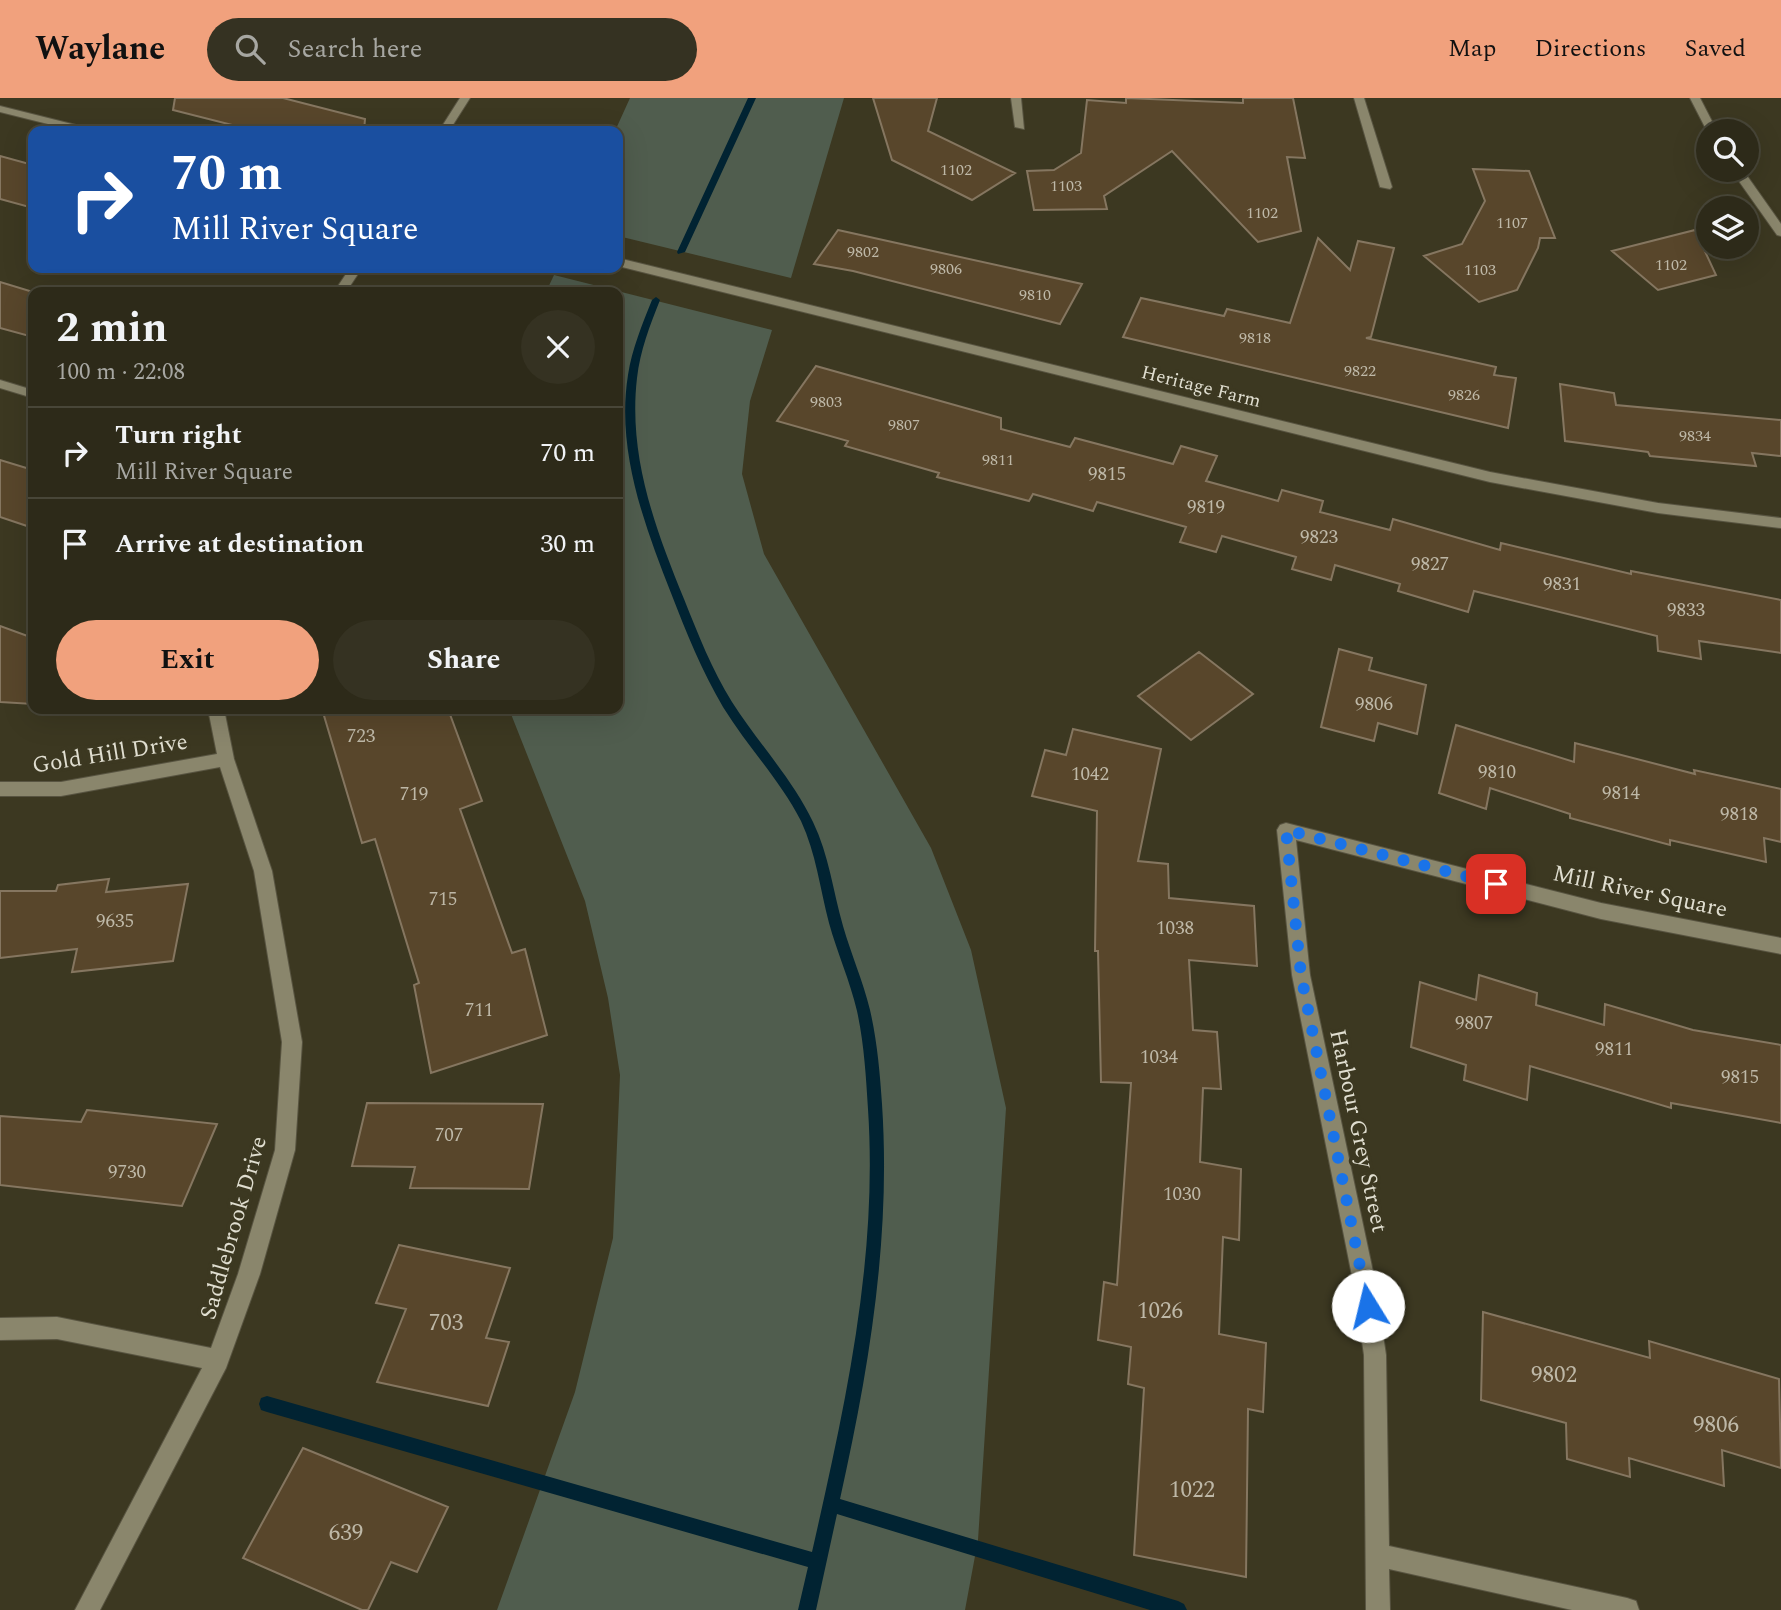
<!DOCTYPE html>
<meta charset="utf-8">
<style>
body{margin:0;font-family:Spectral,serif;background:#353222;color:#f1f3f6;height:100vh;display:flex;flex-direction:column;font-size:26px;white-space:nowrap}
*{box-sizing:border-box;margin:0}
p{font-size:23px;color:#a7a7a2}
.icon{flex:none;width:38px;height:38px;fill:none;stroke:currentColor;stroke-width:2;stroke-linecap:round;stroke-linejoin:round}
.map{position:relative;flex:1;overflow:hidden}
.drawer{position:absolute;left:28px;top:189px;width:595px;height:427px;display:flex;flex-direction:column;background:#2d2a19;border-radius:14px;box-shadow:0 7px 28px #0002,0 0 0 2px #484638}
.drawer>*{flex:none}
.top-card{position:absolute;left:28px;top:28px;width:595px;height:147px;border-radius:14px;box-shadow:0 7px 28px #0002,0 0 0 2px #484638;background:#1a4fa0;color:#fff;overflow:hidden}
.fabs{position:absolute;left:1696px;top:21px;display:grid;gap:14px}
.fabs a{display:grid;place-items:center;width:63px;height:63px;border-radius:50%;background:#2d2a19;box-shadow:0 7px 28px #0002,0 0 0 2px #484638;font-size:35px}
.pin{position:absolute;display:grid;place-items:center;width:60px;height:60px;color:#fff;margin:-30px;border-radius:14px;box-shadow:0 4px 10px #0006}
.me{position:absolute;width:77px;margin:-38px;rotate:351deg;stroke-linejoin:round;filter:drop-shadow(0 0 5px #0008)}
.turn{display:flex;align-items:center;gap:24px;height:147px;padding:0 28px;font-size:32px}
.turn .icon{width:91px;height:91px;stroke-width:2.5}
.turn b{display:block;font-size:49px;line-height:60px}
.round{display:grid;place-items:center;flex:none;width:74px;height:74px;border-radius:37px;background:#353222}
.overview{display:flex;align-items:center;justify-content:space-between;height:119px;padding:0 28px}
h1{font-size:42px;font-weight:700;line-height:52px}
.primary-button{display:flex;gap:14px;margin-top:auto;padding:14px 28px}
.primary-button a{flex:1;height:80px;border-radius:42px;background:#f1a17d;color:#111;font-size:28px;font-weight:700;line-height:80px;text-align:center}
.primary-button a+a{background:#353222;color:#f1f3f6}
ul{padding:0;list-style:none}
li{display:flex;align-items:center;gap:21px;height:91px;padding:0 28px;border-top:2px solid #484638}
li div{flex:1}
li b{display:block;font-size:26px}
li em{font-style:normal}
header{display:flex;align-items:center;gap:42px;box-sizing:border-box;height:98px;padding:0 35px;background:#f1a17d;color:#111}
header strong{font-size:33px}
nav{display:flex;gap:38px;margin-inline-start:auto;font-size:24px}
.search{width:490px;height:63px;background:#353222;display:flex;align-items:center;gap:18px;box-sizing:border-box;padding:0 24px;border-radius:38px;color:#a7a7a2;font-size:26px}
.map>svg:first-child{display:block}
</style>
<header>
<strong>Waylane</strong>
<div class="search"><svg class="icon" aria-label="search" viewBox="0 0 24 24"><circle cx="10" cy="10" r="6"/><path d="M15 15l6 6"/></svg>Search here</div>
<nav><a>Map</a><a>Directions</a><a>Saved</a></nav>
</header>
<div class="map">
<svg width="1781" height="1512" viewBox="0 0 1781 1512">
<rect width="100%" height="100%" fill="#3c3821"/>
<!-- green -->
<path fill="#505d4e" d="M630 0H844L791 180 618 138V33H615Z
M554 177 772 232 750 303 742 376 764 456 931 750 971 852 1006 1010 978 1442 965 1512H497L575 1294 613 1140 620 977 608 900 585 803 509 611H618V194H546Z"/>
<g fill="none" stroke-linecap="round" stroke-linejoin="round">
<!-- stream -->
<path fill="#012332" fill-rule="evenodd" d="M748 0H756L685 154 678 156 677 154Z
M656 199 660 202C650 227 640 253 637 280 628 358 655 430 684 501 698 536 712 572 732 604 758 645 792 680 813 724 829 757 833 793 843 828 851 856 863 883 870 912 877 942 880 975 882 1006 891 1140 869 1271 840 1401L1178 1503 1184 1506 1187 1512H1150L837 1416 816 1512H798L808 1469 267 1314 261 1312 259 1306 261 1300 267 1298 812 1454C845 1308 878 1162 868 1011 866 978 864 945 857 913 850 883 837 854 829 825 820 791 816 755 801 723 780 682 747 648 723 609 702 573 686 534 671 495 644 426 616 352 628 277 632 251 642 227 652 202Z"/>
</g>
<!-- building -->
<path fill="#58462b" stroke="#857660" stroke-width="2" d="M175 0H283L365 21 364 33H256L173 12Z
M873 0H937L928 33 1015 75 972 102 892 62Z
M1126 0 1243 5V0H1293L1305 60 1287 59 1301 133 1258 144 1172 53 1104 98 1107 111 1034 112 1027 73 1054 72 1081 55 1087 2 1126 5Z
M0 58 33 67V110L0 101Z
M1473 71 1529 73 1555 140H1540L1538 150 1517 192 1479 204 1424 158 1462 146 1485 103Z
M838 132 1082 186 1060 226 853 173 814 166Z
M1695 132 1716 177 1658 192 1612 153Z
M1318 140 1350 172 1358 143 1394 150 1371 239 1366 240 1496 269 1494 277 1516 280 1508 330 1123 239 1141 200 1224 218 1227 211 1290 225Z
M0 184 33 194V239L0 230Z
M816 268 1001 320V331L1070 349 1075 340 1173 366 1181 348 1217 358 1206 383 1278 403 1282 392 1323 403 1320 414 1390 432 1393 421 1500 452 1501 445 1631 476V473L1781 502V555L1699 543 1701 561 1658 553 1657 538 1474 493 1468 514 1398 493 1400 486 1335 467 1331 482 1292 471 1296 459 1222 438 1216 454 1180 444 1186 429 1097 404 1093 413 1033 396 1029 403 937 379 939 375 845 348 848 343 777 323Z
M1560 286 1614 295 1616 307 1781 322V358L1752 355 1756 368 1650 358 1648 354 1565 343Z
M0 362 33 372V430L0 419Z
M0 528 33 540V606L0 604Z
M1339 551 1372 560 1369 572 1426 587 1417 636 1378 625 1374 643 1321 629Z
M1199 554 1253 596 1191 642 1138 598Z
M322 611H448L482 703 460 711 512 855 525 851 547 937 431 975 414 887 419 885 375 741 362 745Z
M1456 627 1574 664 1575 645 1695 676 1694 672 1781 691V744L1764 740 1766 764 1670 742V747L1570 720V716L1490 690 1486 711 1439 695Z
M1073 631 1161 651 1138 763 1168 766 1169 800 1254 808 1257 868 1189 862 1193 932 1217 934 1221 991 1203 990 1200 1064 1241 1071 1239 1142 1223 1139 1219 1236 1266 1245 1263 1314 1248 1311 1246 1479 1134 1457 1144 1290 1128 1286 1131 1249 1098 1242 1104 1184 1117 1187 1131 985 1101 984 1098 853H1095L1097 713 1032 698 1045 652 1066 657Z
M109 781 106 794 188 786 173 863 72 874 77 851 0 860V793H56L58 787Z
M1479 877 1537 895 1536 907 1604 927 1605 906 1693 932 1781 947V1025L1671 1005V1010L1530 968 1527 1002 1464 982 1466 967 1411 949 1420 884 1476 902Z
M367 1005 543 1006 529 1091 410 1090 415 1069 352 1068Z
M87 1012 217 1026 182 1108 0 1087V1018L81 1024Z
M399 1147 510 1170 486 1240 509 1244 488 1308 377 1284 406 1211 376 1205Z
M1483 1214 1650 1260 1649 1243 1779 1281 1781 1370 1722 1352 1724 1388 1629 1360 1630 1379 1567 1361 1566 1325 1481 1302Z
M303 1350 448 1409 417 1474 391 1464 368 1512H362L243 1460Z"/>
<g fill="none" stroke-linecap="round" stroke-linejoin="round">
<!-- minor casing -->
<g stroke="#585441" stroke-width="2">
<path id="minor" d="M460 0H470L449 33H439Z
M1011 0H1021L1024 31 1015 29Z
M1354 0H1364L1392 89 1390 91 1380 89Z
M1690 0H1700L1717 33 1708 35Z
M0 8 92 31 94 33H76L0 14Z
M1731 72H1743L1781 126V138L1777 137Z
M618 160 1490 374 1658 405 1781 420V430L1658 415 1490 384 618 168Z
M350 170H362L346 194H334Z
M0 282 33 292V300L0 290Z
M208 611H224L234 661 272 773 302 944 295 1052 260 1176 226 1270 100 1512H75L202 1270 57 1241 0 1242V1220L57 1219 211 1250 238 1176 275 1052 282 944 254 773 220 669 61 698H0V684H61L217 656Z
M1286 725 1601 805 1781 840V856L1601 821 1296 742 1310 877 1375 1183 1386 1257 1389 1448 1627 1500 1636 1503 1639 1512H1572L1389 1471 1390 1512H1366L1364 1257 1353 1183 1292 877 1277 732 1280 727Z"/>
</g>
<!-- minor -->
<use href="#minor" fill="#8a866c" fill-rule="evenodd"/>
</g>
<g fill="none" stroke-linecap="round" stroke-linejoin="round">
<!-- route -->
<path stroke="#1a73e8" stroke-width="12" stroke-dasharray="0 21.6" d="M1368 1208 1301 877 1286 732 1496 786"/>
</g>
<g text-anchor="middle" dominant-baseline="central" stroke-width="7" stroke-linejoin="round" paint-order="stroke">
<!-- far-number labels -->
<g font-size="16" fill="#beb8a7">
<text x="956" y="72">1102</text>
<text x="1066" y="88">1103</text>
<text x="1262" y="115">1102</text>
<text x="1512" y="125">1107</text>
<text x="863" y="154">9802</text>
<text x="1671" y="167">1102</text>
<text x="946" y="171">9806</text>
<text x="1480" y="172">1103</text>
<text x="1035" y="197">9810</text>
<text x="1255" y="240">9818</text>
<text x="1360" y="273">9822</text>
<text x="1464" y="297">9826</text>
<text x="826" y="304">9803</text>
<text x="904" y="327">9807</text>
<text x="1695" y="338">9834</text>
<text x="998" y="362">9811</text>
</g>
<!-- far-street labels -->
<g font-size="19" fill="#e0ded0" stroke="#3c3821">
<text transform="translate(1201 289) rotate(14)">Heritage Farm</text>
</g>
<!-- number labels -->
<g font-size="19" fill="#beb8a7">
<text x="1107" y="376">9815</text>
<text x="1206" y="409">9819</text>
<text x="1319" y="439">9823</text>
<text x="1430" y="466">9827</text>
<text x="1562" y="486">9831</text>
<text x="1686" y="512">9833</text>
<text x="1374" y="606">9806</text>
<text x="361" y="638">723</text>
<text x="1497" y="674">9810</text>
<text x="1090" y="676">1042</text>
<text x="1621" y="695">9814</text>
<text x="414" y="696">719</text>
<text x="1739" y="716">9818</text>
<text x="443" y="801">715</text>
<text x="115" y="823">9635</text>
<text x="1175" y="830">1038</text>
<text x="479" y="912">711</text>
<text x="1474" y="925">9807</text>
<text x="1614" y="951">9811</text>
<text x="1159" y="959">1034</text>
<text x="1740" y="979">9815</text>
<text x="449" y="1037">707</text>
<text x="127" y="1074">9730</text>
<text x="1182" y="1096">1030</text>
</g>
<!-- street labels -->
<g font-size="23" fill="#e0ded0" stroke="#3c3821">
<text transform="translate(110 656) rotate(-9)">Gold Hill Drive</text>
<text transform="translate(1640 794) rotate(12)">Mill River Square</text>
<text transform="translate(1358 1033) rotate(78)">Harbour Grey Street</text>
<text transform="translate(234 1130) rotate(-74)">Saddlebrook Drive</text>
</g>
<!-- near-number labels -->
<g font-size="23" fill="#beb8a7">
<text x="1160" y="1213">1026</text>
<text x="446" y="1225">703</text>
<text x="1554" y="1277">9802</text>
<text x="1716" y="1327">9806</text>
<text x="1192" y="1392">1022</text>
<text x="346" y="1435">639</text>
</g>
</g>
</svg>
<div class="fabs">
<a><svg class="icon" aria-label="search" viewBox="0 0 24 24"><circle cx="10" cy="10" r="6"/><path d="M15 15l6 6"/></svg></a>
<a><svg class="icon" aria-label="layers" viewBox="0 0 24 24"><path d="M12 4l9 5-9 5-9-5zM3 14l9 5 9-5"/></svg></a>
</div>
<div class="pin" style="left:1496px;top:786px;background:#d93025"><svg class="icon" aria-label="arrive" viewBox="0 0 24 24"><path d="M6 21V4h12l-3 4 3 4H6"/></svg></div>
<svg class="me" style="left:1368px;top:1208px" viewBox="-20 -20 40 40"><circle r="19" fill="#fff"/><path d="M0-13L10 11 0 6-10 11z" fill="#1a73e8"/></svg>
<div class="top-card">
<div class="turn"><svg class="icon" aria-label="right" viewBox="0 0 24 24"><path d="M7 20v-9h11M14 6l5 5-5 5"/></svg><div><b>70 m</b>Mill River Square</div></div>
</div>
<section class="drawer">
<div class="overview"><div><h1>2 min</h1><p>100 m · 22:08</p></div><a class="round"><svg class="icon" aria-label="close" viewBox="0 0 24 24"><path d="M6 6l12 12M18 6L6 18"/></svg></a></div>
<ul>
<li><svg class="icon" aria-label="right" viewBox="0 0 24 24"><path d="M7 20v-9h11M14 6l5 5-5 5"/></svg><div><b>Turn right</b><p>Mill River Square</p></div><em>70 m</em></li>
<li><svg class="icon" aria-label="arrive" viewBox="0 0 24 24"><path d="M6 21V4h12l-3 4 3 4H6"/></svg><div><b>Arrive at destination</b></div><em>30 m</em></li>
</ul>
<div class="primary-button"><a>Exit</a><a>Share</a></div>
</section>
</div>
